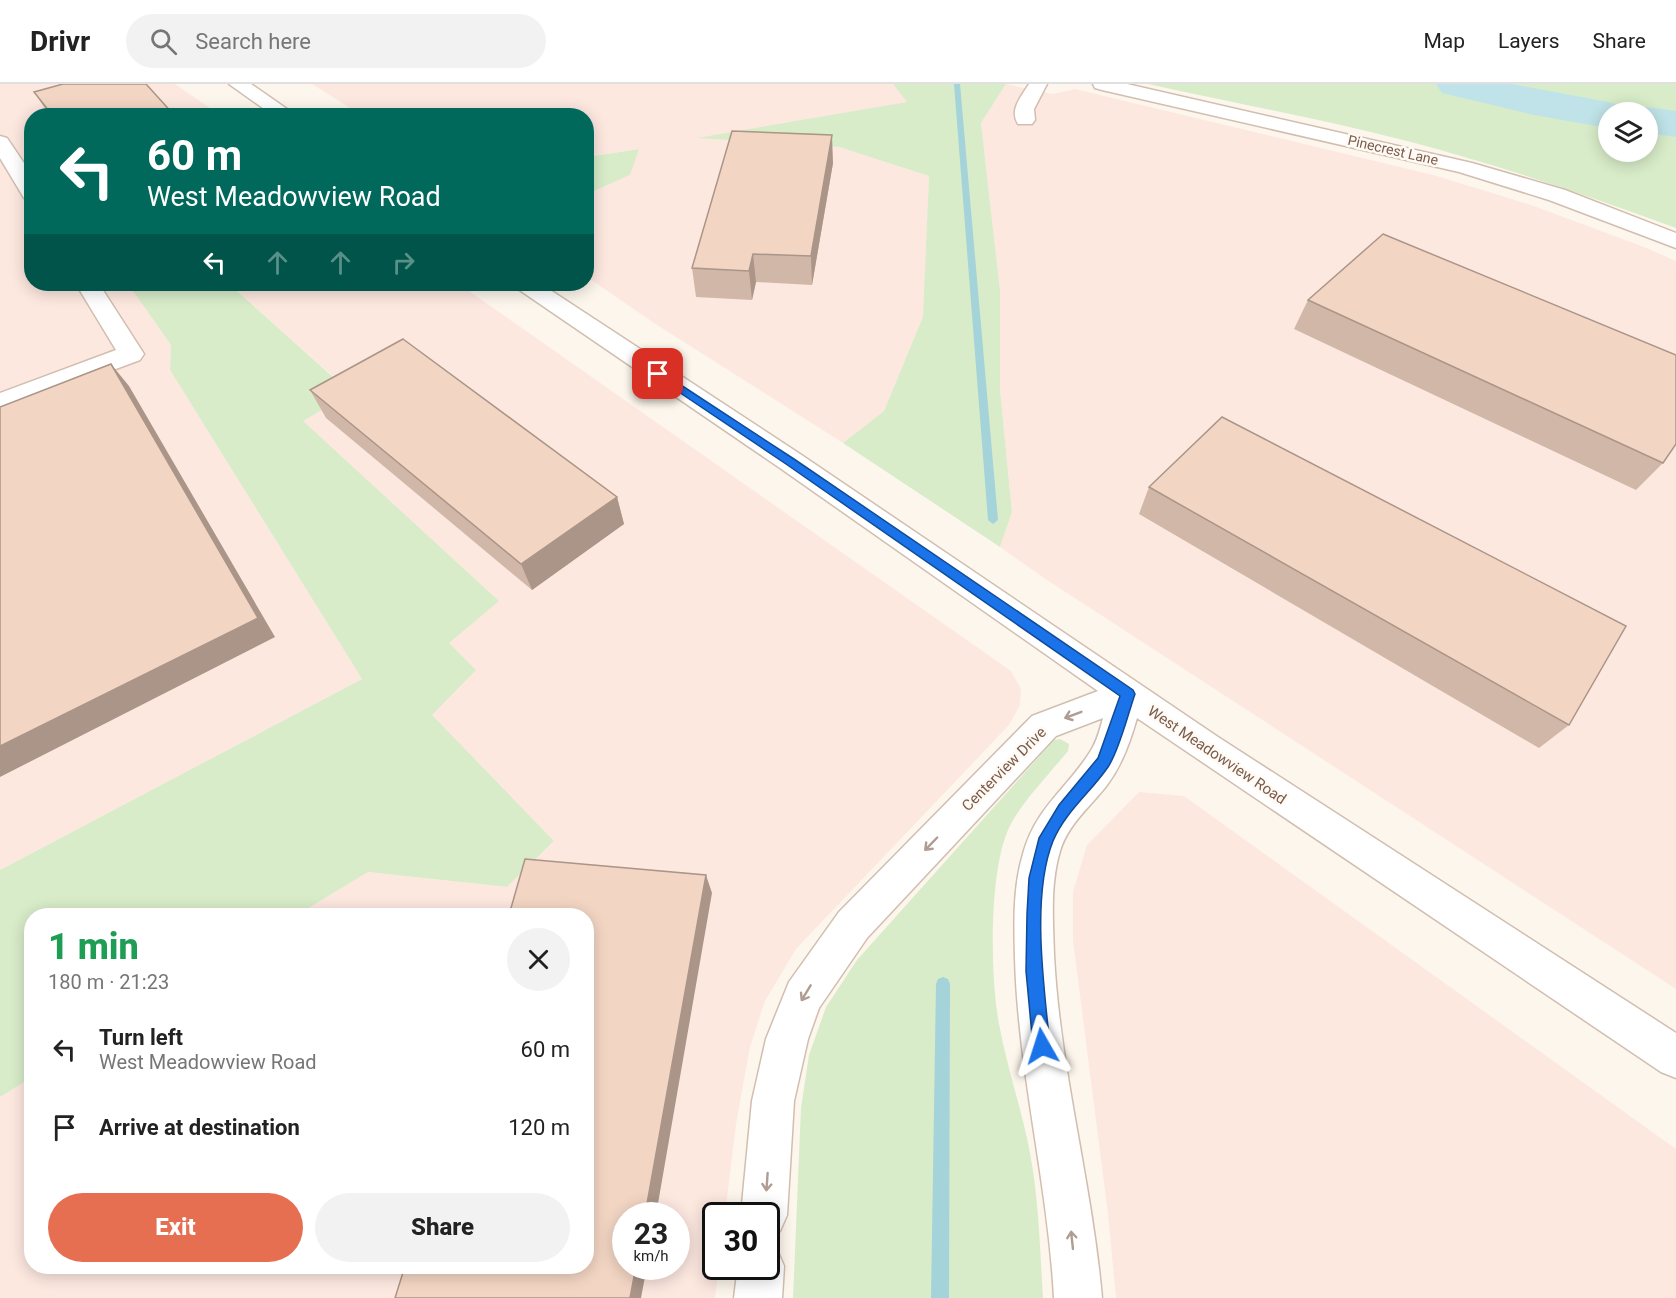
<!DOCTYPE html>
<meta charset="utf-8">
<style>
body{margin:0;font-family:Roboto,sans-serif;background:#f2f2f2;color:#222;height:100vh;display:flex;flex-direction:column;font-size:22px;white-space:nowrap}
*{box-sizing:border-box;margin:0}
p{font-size:20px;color:#767676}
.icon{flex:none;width:33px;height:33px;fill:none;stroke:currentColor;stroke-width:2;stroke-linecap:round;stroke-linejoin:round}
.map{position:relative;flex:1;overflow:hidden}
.details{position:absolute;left:24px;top:824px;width:570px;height:366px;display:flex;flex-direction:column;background:#fff;border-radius:24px;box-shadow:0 3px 15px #0003}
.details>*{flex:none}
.guide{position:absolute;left:24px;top:24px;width:570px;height:183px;border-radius:24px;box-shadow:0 3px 15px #0003;background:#00695c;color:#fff;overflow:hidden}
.tools{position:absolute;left:1598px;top:18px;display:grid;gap:12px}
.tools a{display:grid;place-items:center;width:60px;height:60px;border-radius:50%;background:#fff;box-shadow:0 3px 15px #0003;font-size:30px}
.speed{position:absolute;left:612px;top:1118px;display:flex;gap:12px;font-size:30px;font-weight:700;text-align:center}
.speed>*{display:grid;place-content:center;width:78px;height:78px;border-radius:50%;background:#fff;box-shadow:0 3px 15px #0003;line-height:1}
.speed small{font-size:15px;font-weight:400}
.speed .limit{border:3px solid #111;border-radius:9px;background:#fff;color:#111}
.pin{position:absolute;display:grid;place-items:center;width:51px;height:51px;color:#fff;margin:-26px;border-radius:12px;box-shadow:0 3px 9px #0006}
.me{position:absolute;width:66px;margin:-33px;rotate:354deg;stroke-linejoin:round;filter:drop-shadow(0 0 4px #0008)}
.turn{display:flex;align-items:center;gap:21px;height:126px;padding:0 24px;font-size:27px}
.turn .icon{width:78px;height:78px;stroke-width:2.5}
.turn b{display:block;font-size:42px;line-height:51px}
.lanes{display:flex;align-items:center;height:57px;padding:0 24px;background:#0003;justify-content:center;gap:30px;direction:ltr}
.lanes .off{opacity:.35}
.round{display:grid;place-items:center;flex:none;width:63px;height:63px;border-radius:32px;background:#f2f2f2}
.overview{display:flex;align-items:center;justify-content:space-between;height:102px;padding:0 24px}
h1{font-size:36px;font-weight:800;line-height:45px;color:#1e9e55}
.button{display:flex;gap:12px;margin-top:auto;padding:12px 24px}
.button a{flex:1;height:69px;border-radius:36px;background:#e76f51;color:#fff;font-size:24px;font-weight:800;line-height:69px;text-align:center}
.button a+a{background:#f2f2f2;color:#222}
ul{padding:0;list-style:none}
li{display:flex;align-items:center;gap:18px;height:78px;padding:0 24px}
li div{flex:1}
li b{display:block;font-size:22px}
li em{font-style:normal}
header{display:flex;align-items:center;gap:36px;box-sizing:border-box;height:84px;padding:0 30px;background:#fff;border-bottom:2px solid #e0e0e0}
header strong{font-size:28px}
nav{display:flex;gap:33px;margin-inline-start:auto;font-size:21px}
.search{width:420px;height:54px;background:#f2f2f2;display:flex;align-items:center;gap:15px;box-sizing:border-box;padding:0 21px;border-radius:33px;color:#767676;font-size:22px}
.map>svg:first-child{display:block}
</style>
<header>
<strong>Drivr</strong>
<div class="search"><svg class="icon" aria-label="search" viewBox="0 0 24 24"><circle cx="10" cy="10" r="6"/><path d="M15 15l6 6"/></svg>Search here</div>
<nav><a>Map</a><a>Layers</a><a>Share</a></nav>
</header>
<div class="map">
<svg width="1676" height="1214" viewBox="0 0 1676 1214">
<rect width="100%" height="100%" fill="#fdf6ec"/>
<!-- commercial -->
<path fill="#fde8e0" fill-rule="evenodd" d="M0 0H175L220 31 32 32V200H128L171 261 170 286 362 595 0 786Z
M312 0H893L908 18 701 54 839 63 929 92 924 233 884 327 843 359 654 239 587 193V110L629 91 638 65 587 73 586 32 361 31Z
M1006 0 1053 10 1075 5 1437 92 1531 121 1644 163 1676 177V905L1047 496 1000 463 1012 428 1000 306V206L981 39Z
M229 200H459L1011 587 1021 605 1020 621 1009 641 796 865 765 917 750 963 736 1040 725 1131H716V1182H719L715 1214H0V1013L31 994 32 1182H586V831H297L368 788 507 803 554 757 431 631 449 559 498 516 302 337 351 308ZM626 1131H676V1182H626Z
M1139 708 1184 712 1676 1065V1214H1116L1108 1130 1073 857V808L1087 761Z"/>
<!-- green -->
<path fill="#d8ecc9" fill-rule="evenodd" d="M893 0H1006L981 39 1000 206V306L1012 428 1000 463 843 359 884 327 923 233 929 92 839 63 697 54 907 18Z
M1148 0H1676V144C1587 111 1498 81 1407 57 1321 35 1234 19 1148 0ZM1608 28H1647V68H1608Z
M639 65 630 91 587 110V73Z
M128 200H229L351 309 303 337 499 517 449 559 476 586 432 631 554 757 507 803 368 788 297 831H32L31 994 0 1013V786L362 595 170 286 171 261Z
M1060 655 1069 660 1068 667C1052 687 1024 716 1012 738 988 779 990 893 999 940 1007 984 1022 1026 1030 1069 1039 1117 1040 1166 1043 1214H793L801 1024 809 971 826 923 857 876 1054 656Z"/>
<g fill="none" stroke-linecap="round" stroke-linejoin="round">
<!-- stream -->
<path fill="#a5d3da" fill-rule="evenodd" d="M954 0H960L998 436 993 440 988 436Z
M943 893 948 895 950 900 949 1214H931L936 900 938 895Z"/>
<!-- river -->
<path fill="#bfe3e8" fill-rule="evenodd" d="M1436 0H1512L1608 18 1623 22 1628 28H1608V44L1534 31 1442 9Z
M1647 23 1676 27V53L1647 49V28H1630Z"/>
<!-- minor casing -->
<g stroke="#d1beb0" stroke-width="3">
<path id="minor" d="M229 0H251L297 32H274Z
M1029 0H1047L1034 25 1035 36 1032 40H1018C1009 26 1021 13 1029 0Z
M1093 0H1127L1472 79 1565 106 1676 149V164L1549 116 1459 88 1102 6 1095 4Z
M0 52 7 54 32 91V115L24 114 0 74Z
M76 200H99L144 270 140 276 0 328V309L116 266Z
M515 200H541L800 370 1218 653 1676 949V994L1661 988 1137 634C1130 658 1122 681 1107 701 1091 722 1068 740 1060 767 1050 800 1053 837 1054 871 1060 987 1092 1099 1102 1214H1054C1048 1100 1018 988 1015 874 1014 839 1013 803 1023 770 1036 723 1066 706 1090 668 1097 658 1100 645 1103 634L1056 652 867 854 819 924 808 955 794 1017 787 1131 780 1147 766 1153V1131H741L752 1017 766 955 789 898 839 828 1032 632 1098 607 780 384 518 205Z
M766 1161 777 1166 784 1182 782 1214H734L738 1182H766Z"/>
</g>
<!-- minor -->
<use href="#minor" fill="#fff" fill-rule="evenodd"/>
</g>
<!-- wall -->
<path fill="#d1b7a8" d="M34 8 175 32H50Z
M833 79 812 201 756 198 752 216 696 213 692 184Z
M1308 216 1663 379 1636 406 1294 245Z
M310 306 617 413 624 440 532 506 326 334Z
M1149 403 1569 641 1539 664 1139 430Z"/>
<!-- shaded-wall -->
<path fill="#aa9588" d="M832 51 833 79 812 201 811 172Z
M753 170 756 198 752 216 749 187Z
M111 280 129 302 275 553 0 693V662Z
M617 413 624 440 532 506 521 480Z
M706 791 712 809 656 1131H645Z
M636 1182H647L641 1214H630Z"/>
<!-- building -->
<path fill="#f3d5c3" stroke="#aa9588" stroke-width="1.5" d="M63 0H146L175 32H53L34 8Z
M732 47 832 51 811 172 753 170 749 187 692 184Z
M1383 150 1676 271V360L1663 379 1308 216Z
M403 255 617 413 521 480 310 306Z
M111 280 258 534 0 662V323Z
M1222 333 1626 542 1569 641 1149 403Z
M525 775 706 791 645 1131H626V1182H636L630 1214H395L405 1182H586V831H509Z"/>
<!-- one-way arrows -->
<defs><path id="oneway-shaft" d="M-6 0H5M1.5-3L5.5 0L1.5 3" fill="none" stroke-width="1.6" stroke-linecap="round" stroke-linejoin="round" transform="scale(1.5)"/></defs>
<g stroke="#af9d94">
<use href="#oneway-shaft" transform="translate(1073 631) rotate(159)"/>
<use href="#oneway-shaft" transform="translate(931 760) rotate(134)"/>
<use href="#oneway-shaft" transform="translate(806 909) rotate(121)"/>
<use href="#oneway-shaft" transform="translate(767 1098) rotate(94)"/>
<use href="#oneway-shaft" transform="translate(1072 1156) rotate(-96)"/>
</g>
<!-- route -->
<path fill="#1a73e8" stroke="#114b97" stroke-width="1.5" d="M658 286 794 375 1133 606 1135 610C1128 630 1119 667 1108 683 1091 708 1065 728 1053 757 1031 812 1044 903 1050 962L1048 968 1042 970 1036 968 1033 962 1026 887 1027 830 1029 794 1039 754 1059 721 1098 674 1120 612 786 380 655 292 653 290Z"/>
<g text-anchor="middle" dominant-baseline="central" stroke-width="5" stroke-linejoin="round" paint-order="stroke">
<!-- far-street labels -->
<g font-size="14" fill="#7a5c4d" stroke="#fffaf3">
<text transform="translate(1393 66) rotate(13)">Pinecrest Lane</text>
</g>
<!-- street labels -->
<g font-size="15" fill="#7a5c4d" stroke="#fffaf3">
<text transform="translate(1217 671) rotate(34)">West Meadowview Road</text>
<text transform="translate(1004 685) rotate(-45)">Centerview Drive</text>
</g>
</g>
</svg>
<div class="tools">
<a><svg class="icon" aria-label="layers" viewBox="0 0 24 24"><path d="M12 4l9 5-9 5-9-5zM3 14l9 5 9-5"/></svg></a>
</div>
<div class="speed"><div>23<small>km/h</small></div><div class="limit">30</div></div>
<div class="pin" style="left:658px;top:290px;background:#d93025"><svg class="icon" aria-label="arrive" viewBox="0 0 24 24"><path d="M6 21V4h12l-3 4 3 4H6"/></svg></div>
<svg class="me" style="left:1042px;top:962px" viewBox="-20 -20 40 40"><path d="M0-17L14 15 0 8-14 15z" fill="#1a73e8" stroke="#fff" stroke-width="4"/></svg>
<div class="guide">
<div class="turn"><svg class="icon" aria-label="left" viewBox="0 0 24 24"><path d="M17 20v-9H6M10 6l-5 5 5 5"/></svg><div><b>60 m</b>West Meadowview Road</div></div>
<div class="lanes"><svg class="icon" aria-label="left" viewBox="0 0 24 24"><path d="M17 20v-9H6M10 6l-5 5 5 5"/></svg><svg class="icon off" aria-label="ahead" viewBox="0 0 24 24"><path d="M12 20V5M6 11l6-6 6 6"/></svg><svg class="icon off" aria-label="ahead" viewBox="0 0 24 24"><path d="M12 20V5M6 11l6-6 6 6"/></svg><svg class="icon off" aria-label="right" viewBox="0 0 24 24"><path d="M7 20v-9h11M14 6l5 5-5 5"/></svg></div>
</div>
<section class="details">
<div class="overview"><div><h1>1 min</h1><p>180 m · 21:23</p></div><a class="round"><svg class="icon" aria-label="close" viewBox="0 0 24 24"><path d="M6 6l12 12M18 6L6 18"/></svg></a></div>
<ul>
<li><svg class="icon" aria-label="left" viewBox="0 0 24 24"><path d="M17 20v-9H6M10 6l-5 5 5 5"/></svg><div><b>Turn left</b><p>West Meadowview Road</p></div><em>60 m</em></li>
<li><svg class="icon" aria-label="arrive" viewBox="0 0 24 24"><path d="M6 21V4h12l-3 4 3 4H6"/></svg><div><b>Arrive at destination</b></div><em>120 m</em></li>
</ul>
<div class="button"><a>Exit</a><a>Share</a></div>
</section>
</div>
